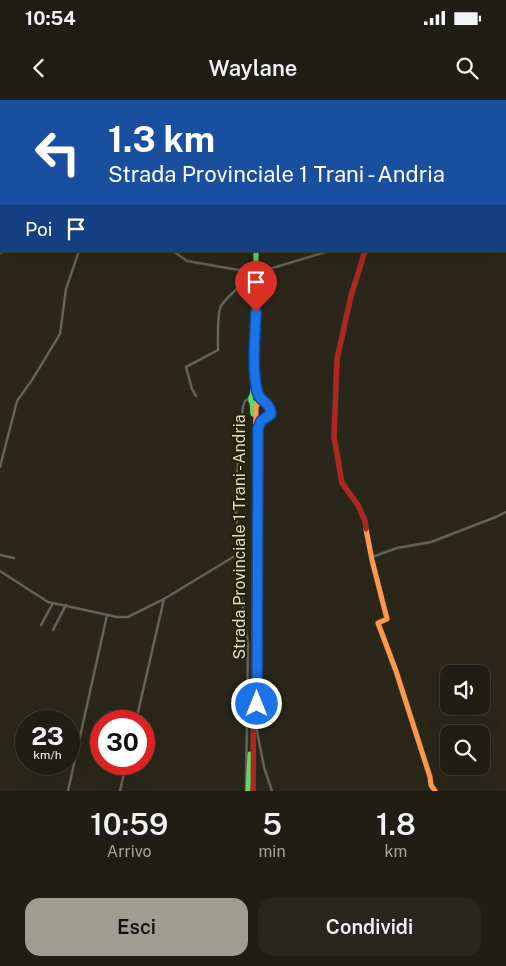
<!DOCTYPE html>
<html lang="it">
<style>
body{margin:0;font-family:"Public Sans",sans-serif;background:#28261d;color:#f1f3f6;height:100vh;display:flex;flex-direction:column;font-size:19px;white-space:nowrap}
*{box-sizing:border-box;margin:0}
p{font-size:16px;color:#a2a2a0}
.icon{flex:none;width:28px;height:28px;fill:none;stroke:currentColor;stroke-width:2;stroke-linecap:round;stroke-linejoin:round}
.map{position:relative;height:691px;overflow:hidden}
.sheet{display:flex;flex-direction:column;background:#201d14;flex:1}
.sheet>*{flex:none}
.guide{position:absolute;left:0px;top:0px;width:506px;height:152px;box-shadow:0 5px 20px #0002,0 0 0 1px #3d3b34;background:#1a4fa0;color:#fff;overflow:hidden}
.buttons{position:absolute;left:440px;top:565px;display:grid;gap:10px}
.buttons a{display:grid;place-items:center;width:50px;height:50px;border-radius:10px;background:#201d14;box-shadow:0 5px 20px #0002,0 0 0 1px #3d3b34;font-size:25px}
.speed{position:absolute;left:15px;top:610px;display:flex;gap:10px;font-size:25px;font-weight:700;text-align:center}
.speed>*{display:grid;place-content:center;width:65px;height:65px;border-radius:50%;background:#201d14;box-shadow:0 5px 20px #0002,0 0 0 1px #3d3b34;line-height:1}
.speed small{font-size:12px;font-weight:400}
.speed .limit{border:8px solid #d22;background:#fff;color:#111}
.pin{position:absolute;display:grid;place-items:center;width:42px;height:42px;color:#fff;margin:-51px -21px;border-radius:50% 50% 50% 0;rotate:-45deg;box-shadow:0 0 5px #0007}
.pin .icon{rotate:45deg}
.me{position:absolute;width:55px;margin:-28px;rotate:0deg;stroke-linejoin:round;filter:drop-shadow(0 0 4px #0008)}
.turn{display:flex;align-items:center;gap:18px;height:105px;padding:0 25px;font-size:22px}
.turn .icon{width:65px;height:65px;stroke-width:2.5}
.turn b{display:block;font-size:35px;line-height:42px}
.then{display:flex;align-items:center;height:48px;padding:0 25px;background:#0003;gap:10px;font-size:19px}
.eta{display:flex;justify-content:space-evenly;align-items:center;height:85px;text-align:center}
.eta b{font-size:30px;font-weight:600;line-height:35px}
.action{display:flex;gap:10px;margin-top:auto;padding:10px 25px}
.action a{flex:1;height:58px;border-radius:15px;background:#9f9d8f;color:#111;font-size:20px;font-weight:600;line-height:58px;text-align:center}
.action a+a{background:#28261d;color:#f1f3f6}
.status{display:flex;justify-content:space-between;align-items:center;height:35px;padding:0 25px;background:#201d14;direction:ltr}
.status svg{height:14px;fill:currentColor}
header{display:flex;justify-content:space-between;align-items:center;height:65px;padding:0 25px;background:#201d14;font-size:22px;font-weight:600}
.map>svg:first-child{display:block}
</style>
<div class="status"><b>10:54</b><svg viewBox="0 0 49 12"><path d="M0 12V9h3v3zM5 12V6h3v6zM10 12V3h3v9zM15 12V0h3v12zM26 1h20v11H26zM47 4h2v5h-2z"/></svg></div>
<header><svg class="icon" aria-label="back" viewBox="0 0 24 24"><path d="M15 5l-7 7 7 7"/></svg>Waylane<svg class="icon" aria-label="search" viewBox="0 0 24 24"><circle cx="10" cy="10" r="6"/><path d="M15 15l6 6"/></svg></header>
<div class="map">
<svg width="506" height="691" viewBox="0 0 506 691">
<rect width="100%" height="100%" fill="#2a271a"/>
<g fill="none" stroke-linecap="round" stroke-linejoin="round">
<!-- street casing -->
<g stroke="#434136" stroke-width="3">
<path id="street" d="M362 0V1
M451 0V1
M16 1 18 0
M135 1 136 0
M219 1 220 0
M0 15 1 14
M505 112H506
M0 136 1 135
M505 145 506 148
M173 151 187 161 256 173 329 151
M0 153 4 151
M196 296 192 289 186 267 218 250C218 241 217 214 221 206 225 199 234 192 240 186L243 185 256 187
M259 297 269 305 271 314
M270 314 273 317 270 319 268 317Z
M258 328 261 321 268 317
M258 365 257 631 264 667 272 691
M0 367 17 301 32 280 60 234 66 189 79 151
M237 450 238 437 235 398 243 306 245 301 251 297
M237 450H240V453H237Z
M239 454V477L248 545 246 691
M0 455 14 458
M372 457 397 448 431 442 496 417 506 412
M0 471 48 502 117 517H128L164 499
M41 525 53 503
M53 530 66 505
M136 621 164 499 238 454
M68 691 107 515
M120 691 126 664"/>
</g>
<!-- fast casing -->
<g stroke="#434136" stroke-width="6">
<path id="fast" d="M229 1 231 0
M0 140H1
M250.5 299a4.5 4.5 0 1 1 9 0a4.5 4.5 0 1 1-9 0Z
M252 296 255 279 256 151
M252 302 253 314
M248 691 250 654"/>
</g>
<!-- slow casing -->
<g stroke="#434136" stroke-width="6">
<path id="slow" d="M258 0V1
M255 388 256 308 258 302
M366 429 372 460 387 519 378 523 396 571 430 677 431 685 435 691"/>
</g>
<!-- jam casing -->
<g stroke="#434136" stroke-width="6">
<path id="jam" d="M365 151 351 196 337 259 334 337 342 383 358 405 365 421 366 429
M253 691 255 388"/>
</g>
<!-- street -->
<use href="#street" stroke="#66645b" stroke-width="2"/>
<!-- fast -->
<use href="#fast" stroke="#63d668" stroke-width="5"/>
<!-- slow -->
<use href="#slow" stroke="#ff974d" stroke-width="5"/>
<!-- jam -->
<use href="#jam" stroke="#b3261e" stroke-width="5"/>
<!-- rail casing -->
<g stroke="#67665b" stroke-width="3">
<path id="rail" d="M13 1 14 0
M0 12 1 11"/>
</g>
<!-- rail -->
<use href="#rail" stroke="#26220a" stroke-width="1" stroke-dasharray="4" stroke-linecap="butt"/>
</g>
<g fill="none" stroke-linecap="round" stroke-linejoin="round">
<!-- route casing -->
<g stroke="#114b97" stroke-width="12">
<path id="route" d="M256 212C255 238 252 266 257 291 259 302 270 301 271 314L261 321 258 329 257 604"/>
</g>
<!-- route -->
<use href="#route" stroke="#1a73e8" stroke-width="9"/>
</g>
<g text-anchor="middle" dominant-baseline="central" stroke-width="4.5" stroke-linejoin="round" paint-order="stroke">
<!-- street labels -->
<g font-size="16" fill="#dedcce" stroke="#26220a">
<text transform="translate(239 437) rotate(-90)">Strada Provinciale 1 Trani - Andria</text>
</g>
</g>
</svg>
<div class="buttons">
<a><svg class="icon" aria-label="sound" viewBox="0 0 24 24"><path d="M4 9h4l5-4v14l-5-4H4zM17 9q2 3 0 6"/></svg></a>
<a><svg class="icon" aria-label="search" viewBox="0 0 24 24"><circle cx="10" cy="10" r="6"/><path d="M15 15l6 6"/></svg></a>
</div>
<div class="speed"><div>23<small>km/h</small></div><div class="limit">30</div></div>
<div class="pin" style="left:256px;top:212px;background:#d93025"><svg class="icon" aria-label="arrive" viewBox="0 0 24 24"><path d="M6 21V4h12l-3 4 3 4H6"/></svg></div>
<svg class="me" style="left:257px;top:604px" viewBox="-20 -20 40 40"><circle r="17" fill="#1a73e8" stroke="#fff" stroke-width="3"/><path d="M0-11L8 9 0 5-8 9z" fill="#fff"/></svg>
<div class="guide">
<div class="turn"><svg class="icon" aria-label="left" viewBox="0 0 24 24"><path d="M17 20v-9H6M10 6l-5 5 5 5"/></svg><div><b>1.3 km</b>Strada Provinciale 1 Trani - Andria</div></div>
<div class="then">Poi<svg class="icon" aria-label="arrive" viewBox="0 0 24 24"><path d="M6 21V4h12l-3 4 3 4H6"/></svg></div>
</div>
</div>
<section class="sheet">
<div class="eta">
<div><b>10:59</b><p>Arrivo</p></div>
<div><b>5</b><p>min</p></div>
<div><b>1.8</b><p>km</p></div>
</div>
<div class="action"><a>Esci</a><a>Condividi</a></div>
</section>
